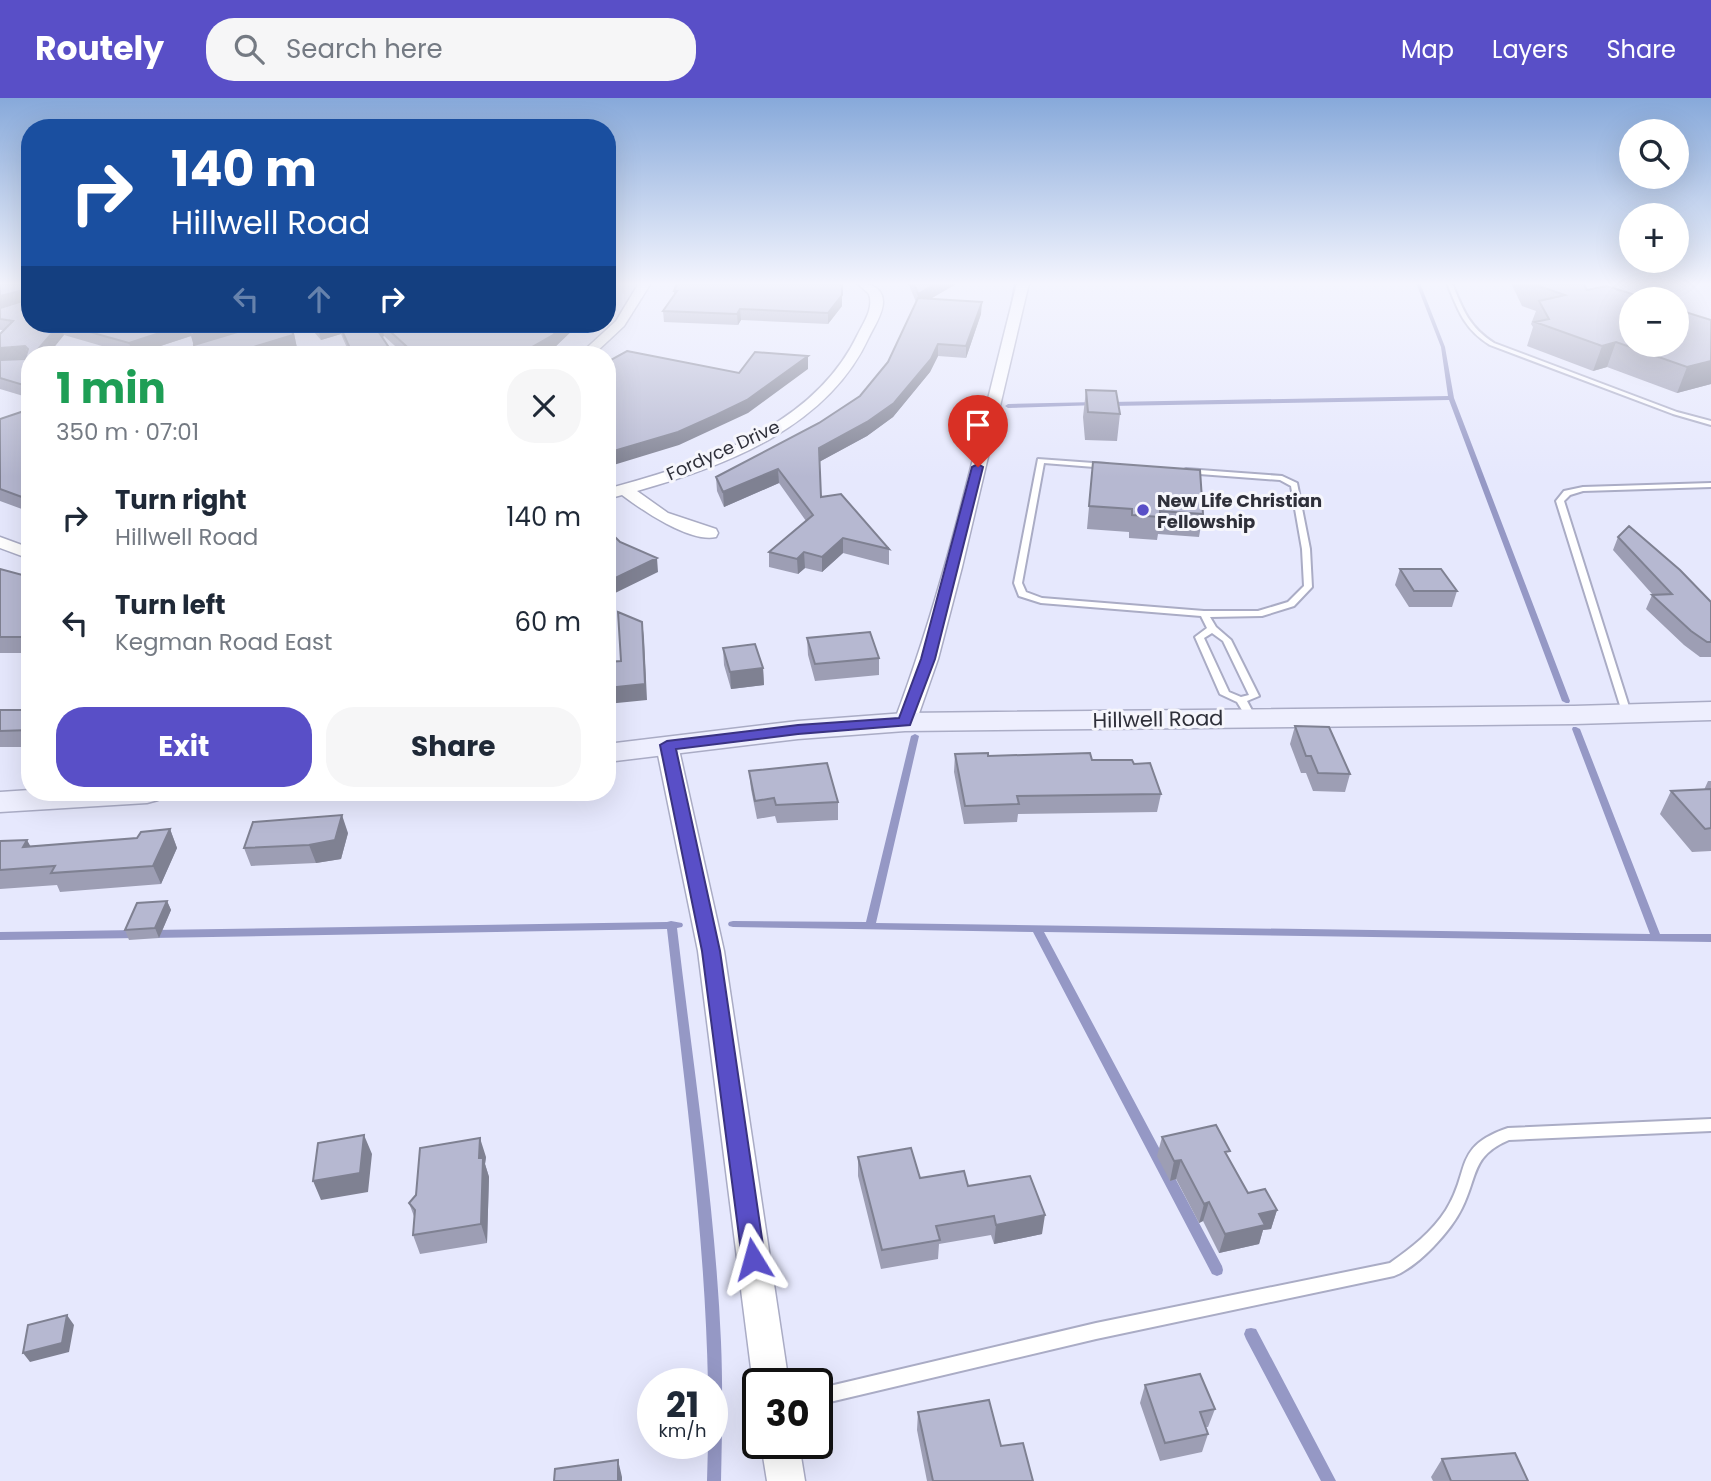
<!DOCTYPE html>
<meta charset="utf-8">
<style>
body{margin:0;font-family:Poppins,sans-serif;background:#f6f6f7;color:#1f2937;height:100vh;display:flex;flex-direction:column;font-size:26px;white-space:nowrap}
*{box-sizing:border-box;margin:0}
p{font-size:23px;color:#747a83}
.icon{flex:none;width:38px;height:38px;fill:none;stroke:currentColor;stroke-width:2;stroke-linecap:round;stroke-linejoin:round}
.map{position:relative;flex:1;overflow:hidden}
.details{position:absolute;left:21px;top:248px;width:595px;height:455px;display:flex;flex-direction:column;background:#fff;border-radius:28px;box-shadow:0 7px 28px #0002}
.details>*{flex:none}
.guide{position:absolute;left:21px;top:21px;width:595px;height:214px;border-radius:28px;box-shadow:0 7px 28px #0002;background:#1a4fa0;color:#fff;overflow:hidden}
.fabs{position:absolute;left:1619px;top:21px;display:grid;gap:14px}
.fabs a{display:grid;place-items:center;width:70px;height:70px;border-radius:50%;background:#fff;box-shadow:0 7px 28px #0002;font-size:35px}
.speed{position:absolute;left:637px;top:1270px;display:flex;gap:14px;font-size:35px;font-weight:700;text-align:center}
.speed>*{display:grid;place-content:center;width:91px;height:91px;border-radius:50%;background:#fff;box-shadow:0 7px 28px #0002;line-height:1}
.speed small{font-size:18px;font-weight:400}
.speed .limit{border:4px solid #111;border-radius:10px;background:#fff;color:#111}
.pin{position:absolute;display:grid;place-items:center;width:60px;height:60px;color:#fff;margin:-72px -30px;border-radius:50% 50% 50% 0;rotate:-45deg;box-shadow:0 0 7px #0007}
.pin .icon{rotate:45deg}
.me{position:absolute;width:77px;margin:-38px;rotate:352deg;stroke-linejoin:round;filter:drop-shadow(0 0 5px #0008)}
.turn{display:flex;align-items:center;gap:24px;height:147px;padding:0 35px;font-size:32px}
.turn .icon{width:91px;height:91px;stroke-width:2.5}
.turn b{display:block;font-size:49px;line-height:60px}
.lanes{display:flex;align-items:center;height:66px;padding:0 35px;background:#0003;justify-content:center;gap:35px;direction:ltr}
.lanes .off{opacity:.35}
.round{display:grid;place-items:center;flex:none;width:74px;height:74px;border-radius:28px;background:#f6f6f7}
.headline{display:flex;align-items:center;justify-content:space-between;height:119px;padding:0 35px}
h1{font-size:42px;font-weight:700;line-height:52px;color:#1e9e55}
.primary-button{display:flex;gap:14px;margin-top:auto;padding:14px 35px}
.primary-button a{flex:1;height:80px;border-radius:28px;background:#594fc7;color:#fff;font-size:28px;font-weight:700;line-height:80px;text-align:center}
.primary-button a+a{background:#f6f6f7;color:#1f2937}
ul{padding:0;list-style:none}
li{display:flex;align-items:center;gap:21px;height:105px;padding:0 35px}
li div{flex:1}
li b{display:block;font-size:26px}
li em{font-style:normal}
header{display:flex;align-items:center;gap:42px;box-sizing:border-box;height:98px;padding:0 35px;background:#594fc7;color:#fff}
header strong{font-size:33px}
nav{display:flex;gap:38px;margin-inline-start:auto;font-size:24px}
.search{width:490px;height:63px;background:#f6f6f7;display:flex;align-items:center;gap:18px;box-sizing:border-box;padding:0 24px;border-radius:28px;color:#747a83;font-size:26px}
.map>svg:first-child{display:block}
</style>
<header>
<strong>Routely</strong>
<div class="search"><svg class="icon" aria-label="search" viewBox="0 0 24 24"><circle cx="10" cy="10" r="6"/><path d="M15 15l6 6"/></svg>Search here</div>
<nav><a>Map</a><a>Layers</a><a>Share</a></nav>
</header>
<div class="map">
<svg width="1711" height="1383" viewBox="0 0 1711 1383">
<rect width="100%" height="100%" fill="#e6e8fd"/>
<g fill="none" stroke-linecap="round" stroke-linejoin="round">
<!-- stream -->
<path fill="#9598c5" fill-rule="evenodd" d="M1014 185H1018L1014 208 1012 209 1010 208Z
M1416 185H1420L1445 249 1454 300 1570 603 1569 605H1566L1562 603 1449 302 1110 308 1107 306 1110 304 1448 298 1441 249Z
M1096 304 1098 305V307L1008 310 1005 308 1008 306Z
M1573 629H1576L1580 631 1660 836H1711V844L1044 834 1222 1168 1223 1172 1222 1176 1217 1178 1212 1176 1033 834 733 829 729 828 728 826 729 824 733 823 866 824 911 638 915 636 919 638 876 825 1650 836 1572 631Z
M671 823 682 825 683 827 682 829 677 830C693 968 715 1106 721 1244 723 1291 722 1337 721 1383H707L708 1346H712V1286H708C705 1134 684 982 667 831L152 840 148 838 147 836 148 834 152 832 667 824Z
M138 832 142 834 143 836 142 838 138 840 0 842V834Z
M1251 1230 1256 1231 1336 1383H1321L1246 1241 1244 1236 1246 1231Z"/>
<!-- lane casing -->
<g stroke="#aaacc5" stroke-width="4">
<path id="lane" d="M1447 185H1452C1463 212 1469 229 1494 245L1677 314 1711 323V327L1673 316 1490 247C1464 231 1458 212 1447 185Z
M1038 361 1107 366 1111 368 1107 370 1044 365 1022 485 1026 494 1042 500 1204 513H1258L1288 504 1304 488 1302 451 1291 388 1280 382 1186 375 1182 373 1186 371 1282 378 1297 385 1310 451 1312 489 1294 508 1262 518 1210 519 1216 529 1231 542 1259 598 1247 603 1256 620 1254 622H1248L1237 604 1220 596 1195 539 1207 530 1201 518 1041 505 1019 498 1014 485ZM1212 535 1223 543 1249 597 1241 599 1229 594 1204 540Z
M1711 385V389L1583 393 1570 397 1564 403 1631 615 1629 617H1623L1556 403 1564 393 1583 389Z
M1711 1021V1033L1509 1042C1471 1058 1478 1078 1462 1110 1451 1133 1418 1169 1394 1178L1096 1241 817 1307V1291L1096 1225 1390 1165C1411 1150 1432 1134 1446 1112 1471 1073 1452 1049 1508 1030Z"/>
</g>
<!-- street casing -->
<g stroke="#aaacc5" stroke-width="3">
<path id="street" d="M639 185H651L624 228 593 257H579L616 223Z
M857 185C869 185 883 189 883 204 883 215 874 229 869 239 828 329 726 368 637 393L668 415 716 431 718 435 716 439C690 445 642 412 622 397L607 401V391C701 365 813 331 858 236 864 224 874 210 869 196Z
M1017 185H1029L962 469 938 561 916 624 913 629H897L894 624C948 482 979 332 1017 185Z
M226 240 230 241V247L197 257H179Z
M0 439 30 450V461L0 450Z
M667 640 675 642 678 647 724 853 789 1286H758V1297L753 1286 698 853 656 647 659 642Z
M761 1346H799L805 1383H767Z"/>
</g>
<!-- secondary casing -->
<g stroke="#aaacc5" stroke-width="3">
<path id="secondary" d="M1711 604V622L1574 626 905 633 798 641 607 664V646L798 623 905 615 1574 608Z
M30 692V695H163L158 702 147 705 0 714V694Z"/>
</g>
<!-- lane -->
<use href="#lane" fill="#fff" fill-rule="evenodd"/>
<!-- street -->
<use href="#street" fill="#fff" fill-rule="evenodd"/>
<!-- secondary -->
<use href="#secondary" fill="#eeeffe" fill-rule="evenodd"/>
</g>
<!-- wall -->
<path fill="#9d9eb4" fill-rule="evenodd" d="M0 185 30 226H292L297 250 197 257 191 238 133 257 64 237 30 257V300L0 291V236L4 232H0ZM255 228 228 236 247 229Z
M908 185H958L930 201 981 216 966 260 938 258 930 274 893 319 867 338 819 364 821 399 889 451V467L843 455 822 474 805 470 798 476 769 469V454L806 423 779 385 724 409 717 393 716 379 819 325 860 298 888 264 916 204Z
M1511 185H1583L1587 192 1711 222V286L1677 295 1607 269 1593 273 1527 248 1533 229 1531 226 1536 213 1522 208Z
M842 187V208L828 226 741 222 738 227 664 224 663 213 674 197V193Z
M307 226H579L555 249 541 257H405L384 238 382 239 394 257H350L341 236 321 242Z
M1086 292 1120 316 1117 343 1085 342 1083 319Z
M30 311V414L0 403V321Z
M1093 364 1203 416 1199 439 1158 436 1157 442 1129 440V434L1087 431Z
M1618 439 1711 504V559H1700L1684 547 1646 511 1652 497H1653L1613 452Z
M0 471 30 479V555H0Z
M1400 471 1457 493 1452 509H1409L1395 487Z
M807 540 879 560V577L815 583 808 557Z
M723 550 763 570 764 587 731 591 724 567Z
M0 612H30V649H0Z
M1295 628 1350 676 1345 694 1313 693 1306 675H1301L1290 646Z
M955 656 988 658 1092 662 1134 666 1161 696 1157 714 1018 716 1017 724 964 726 954 674Z
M749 673 838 704V722L777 725 775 718 757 721 751 691Z
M1708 683H1711V753L1692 754 1660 716 1671 693 1704 692Z
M170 731 177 750 161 786 60 794 57 787 0 791V743L31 748 137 740Z
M348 735 341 761 316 765 251 768 244 750Z
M167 803 171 812 159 840 129 842 125 832Z
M1162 1039 1228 1059 1248 1095 1277 1112 1271 1131 1263 1132 1259 1146 1219 1155 1203 1123 1199 1125 1176 1081 1170 1083 1157 1058Z
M486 1059 485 1066 489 1079 487 1145 420 1156 413 1137 415 1121 409 1105Z
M858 1059 920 1080 968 1088 1042 1136 994 1146 991 1137 939 1146 938 1161 881 1171 858 1078Z
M1145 1287 1215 1311 1208 1329H1206L1208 1336 1202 1354 1160 1363 1140 1305Z
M918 1314 1001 1348 1033 1383H927L917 1332Z
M1442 1361 1528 1383H1433L1431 1379Z"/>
<!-- shaded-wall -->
<path fill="#7f8192" d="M607 185H612L607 192Z
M937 185H958L918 208V196Z
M27 191 30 202 0 210V198Z
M842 197V208L828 226V215Z
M982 204 981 216 966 260V248Z
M740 211 741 222 738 227 737 216Z
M60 226 64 237 48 257H33Z
M187 226 191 238 133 257 129 245Z
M222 226H274L247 229 194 249 191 237Z
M292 226 297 250 272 257H227Z
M332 226H338L341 236 321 242 318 230Z
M382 226 384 238 379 242 376 230Z
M565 226H579L555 249 541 257H518Z
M1616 244 1607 269 1593 273 1602 248Z
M938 246V258L930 274 893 319 867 338 819 364V350Z
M25 248 30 260 0 262V250Z
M808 258V271L748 315 679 347 607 369V355Z
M1711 263V286L1677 295 1687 269Z
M778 371 779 385 724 409 723 394Z
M843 440V455L822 474V459Z
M804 454 805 470 798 476 797 461Z
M657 460 658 474 607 499V484Z
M642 524 644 540 647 602 607 606V590Z
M30 534V551L25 539Z
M763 570 764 587 731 591 730 574Z
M342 717 348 735 341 761 316 765 309 747Z
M170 731 177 750 161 786 153 768Z
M27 742 37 760 23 749Z
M167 803 171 812 159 840 155 830Z
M364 1037 372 1056 368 1094 321 1102 313 1083Z
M480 1040 486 1059 485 1066 489 1079 487 1145 481 1126 479 1060Z
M1181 1062 1176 1081 1170 1083 1174 1063Z
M1209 1104 1203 1123 1199 1125 1204 1106Z
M1277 1112 1271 1131 1263 1132 1259 1146 1219 1155 1225 1136 1259 1116Z
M1045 1117 1042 1136 994 1146 996 1127Z
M67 1217 74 1227 69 1254 30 1264 23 1255Z
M618 1362 622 1379V1383H618Z"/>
<!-- building -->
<path fill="#b6b8d1" stroke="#7f8192" stroke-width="2" d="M0 185H30V226H60L33 257H30V261L25 267 30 268V289L0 280V262L25 261 28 251 25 248 0 250V236L13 223 0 221V210L26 202 27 191 0 198Z
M677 185H838L842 187V197L828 215 740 211 737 216 663 213 677 193H674Z
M914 185H937L918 196Z
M1530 185H1583L1587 192 1607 188 1648 201H1631V247H1676V211L1711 222V263L1687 269 1616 244 1602 248 1535 224 1549 221 1539 203 1565 197Z
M918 200 982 204 966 248 938 246 931 261 894 305 867 324 819 350 821 399 841 396 889 451 843 440 822 459 804 454 797 461 769 454 813 417 778 371 723 394 716 379 819 325 860 298 888 264Z
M61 226H222L191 237 187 226 129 245Z
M264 226H291L293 237 227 257H197L194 247Z
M314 226H332L318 230Z
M339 226H565L553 237 518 257H416L382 226 376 230 394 257H353Z
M627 253 739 275 755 254 808 258 747 302 716 317 678 334 607 355V264Z
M1086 292 1116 293 1120 316 1088 314Z
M30 311V402L0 391V321Z
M1093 364 1200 372 1203 416 1160 413V419L1132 417V411L1089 408Z
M1629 428 1680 472 1711 504V544H1707L1691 533 1652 497 1672 496 1618 439Z
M607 431 620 444 657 460 607 484Z
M0 471 30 479V534L25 539H0Z
M1400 471H1441L1457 493H1414Z
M618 514 642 524 645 586 607 590V564L621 563Z
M870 534 879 560 815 566 807 540Z
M755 546 763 570 730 574 723 550Z
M0 612H30V632L0 633Z
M1295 628 1329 629 1350 676 1318 675 1311 658H1306Z
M988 655V658L1090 655 1092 662H1132L1134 666 1150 665 1161 696 1017 698 1019 706 965 708 955 656Z
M827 665 838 704 776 707 774 700 755 703 749 673Z
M1711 691V730L1705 731 1671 693Z
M342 717 335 742 309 747 244 750 253 724Z
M170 731 153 768 51 775 55 768 0 772V743L27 742 23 749 137 740 141 734Z
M167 803 155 830 125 832 137 805Z
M1216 1027 1230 1053 1225 1054 1248 1095 1265 1091 1277 1112 1259 1116 1265 1127 1225 1136 1209 1104 1204 1106 1181 1062 1174 1063 1162 1039Z
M364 1037 360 1075 313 1083 318 1045Z
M480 1040 479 1060H483L481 1126 413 1137 415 1112 409 1105 416 1097 420 1050Z
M911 1050 920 1080 964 1073 968 1088 1030 1078 1045 1117 996 1127 994 1118 936 1128 940 1142 882 1152 858 1059Z
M67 1217 62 1245 23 1255 28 1227Z
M1200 1276 1215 1311 1200 1314 1208 1336 1165 1345 1145 1287Z
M989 1302 1001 1348 1023 1345 1033 1383H933L918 1314Z
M1515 1355 1528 1383H1451L1442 1361Z
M618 1362V1383H554L555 1371Z"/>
<!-- sky -->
<linearGradient id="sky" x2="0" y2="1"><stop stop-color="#87a9da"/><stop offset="0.49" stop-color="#f4f5fe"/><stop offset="1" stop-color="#f4f5fe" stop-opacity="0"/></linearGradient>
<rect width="1711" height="379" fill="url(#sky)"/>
<!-- route -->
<path fill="#594fc7" stroke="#3a3381" stroke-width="2" d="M978 366 983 369 935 561 910 627 798 636 676 651 720 853 765 1161 762 1169 753 1172 745 1169 742 1161 702 853 660 647 667 643 798 627 899 620 921 561 972 369Z"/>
<!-- markers -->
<circle fill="#594fc7" stroke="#f6f6fc" stroke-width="2.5" cx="1143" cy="412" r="7"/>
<g text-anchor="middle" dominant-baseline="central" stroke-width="6" stroke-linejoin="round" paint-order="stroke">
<!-- far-street labels -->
<g font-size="18" fill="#2f303a" stroke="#f6f6fc">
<text transform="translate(723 352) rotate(-24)">Fordyce Drive</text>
</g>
<!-- far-poi labels -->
<g font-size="18" font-weight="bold" fill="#2f303a" stroke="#f6f6fc" text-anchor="start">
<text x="1157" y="402">New Life Christian<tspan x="1157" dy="21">Fellowship</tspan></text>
</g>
<!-- street labels -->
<g font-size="21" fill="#2f303a" stroke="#f6f6fc">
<text transform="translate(1158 621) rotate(-1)">Hillwell Road</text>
</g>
</g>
</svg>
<div class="fabs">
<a><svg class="icon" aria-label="search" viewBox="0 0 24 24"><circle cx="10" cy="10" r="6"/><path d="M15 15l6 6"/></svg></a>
<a>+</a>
<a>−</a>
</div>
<div class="speed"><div>21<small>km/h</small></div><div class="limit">30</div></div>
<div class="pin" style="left:978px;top:369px;background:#d93025"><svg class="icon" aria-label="arrive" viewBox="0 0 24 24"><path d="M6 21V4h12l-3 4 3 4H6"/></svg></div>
<svg class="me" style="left:753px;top:1161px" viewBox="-20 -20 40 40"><path d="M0-17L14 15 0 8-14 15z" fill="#594fc7" stroke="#fff" stroke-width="4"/></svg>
<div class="guide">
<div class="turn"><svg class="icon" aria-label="right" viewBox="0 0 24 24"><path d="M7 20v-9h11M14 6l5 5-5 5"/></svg><div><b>140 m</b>Hillwell Road</div></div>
<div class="lanes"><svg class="icon off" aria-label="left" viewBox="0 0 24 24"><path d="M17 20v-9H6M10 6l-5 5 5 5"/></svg><svg class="icon off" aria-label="ahead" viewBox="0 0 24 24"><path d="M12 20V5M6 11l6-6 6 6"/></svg><svg class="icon" aria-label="right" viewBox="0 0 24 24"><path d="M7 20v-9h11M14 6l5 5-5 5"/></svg></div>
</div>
<section class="details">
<div class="headline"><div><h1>1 min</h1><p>350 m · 07:01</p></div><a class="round"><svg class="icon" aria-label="close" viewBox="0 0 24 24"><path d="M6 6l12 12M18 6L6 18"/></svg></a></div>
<ul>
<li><svg class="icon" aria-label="right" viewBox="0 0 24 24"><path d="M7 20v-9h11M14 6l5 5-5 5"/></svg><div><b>Turn right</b><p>Hillwell Road</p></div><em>140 m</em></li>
<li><svg class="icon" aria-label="left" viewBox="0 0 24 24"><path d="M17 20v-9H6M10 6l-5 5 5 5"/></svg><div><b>Turn left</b><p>Kegman Road East</p></div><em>60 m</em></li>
</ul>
<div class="primary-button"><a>Exit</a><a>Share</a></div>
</section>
</div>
